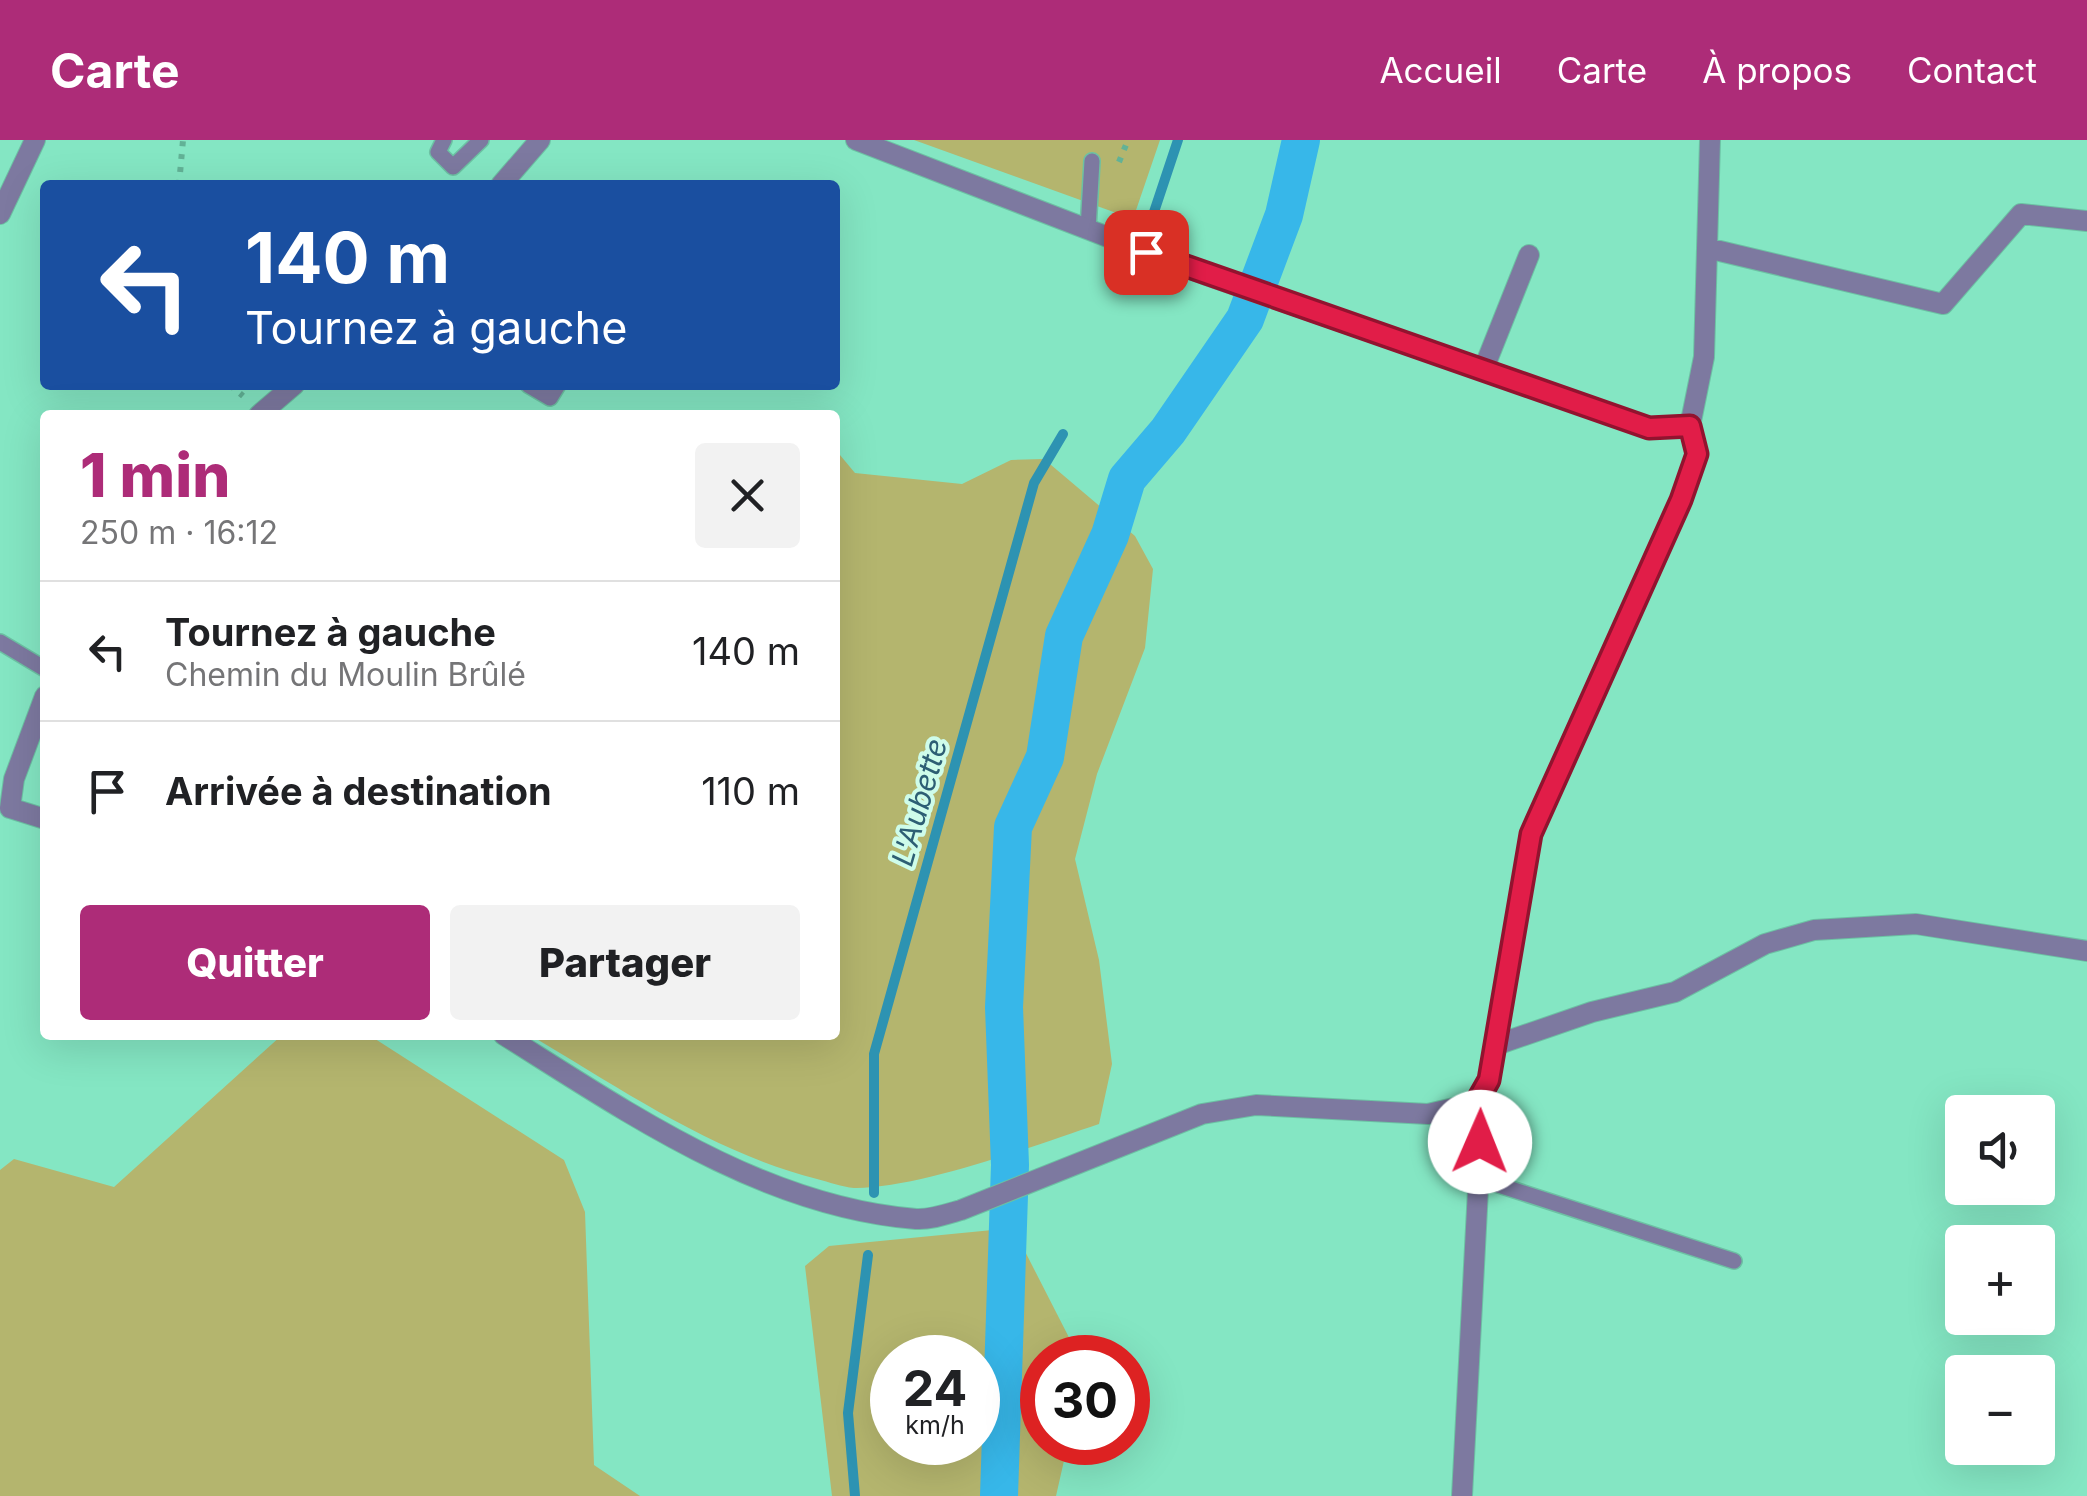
<!DOCTYPE html>
<html lang="fr">
<meta charset="utf-8">
<style>
body{margin:0;font-family:Inter,sans-serif;background:#f2f2f2;color:#202124;height:100vh;display:flex;flex-direction:column;font-size:38px;white-space:nowrap}
*{box-sizing:border-box;margin:0}
p{font-size:32px;color:#757577}
.icon{flex:none;width:55px;height:55px;fill:none;stroke:currentColor;stroke-width:2;stroke-linecap:round;stroke-linejoin:round}
.map{position:relative;flex:1;overflow:hidden}
.sheet{position:absolute;left:40px;top:270px;width:800px;height:630px;display:flex;flex-direction:column;background:#fff;border-radius:10px;box-shadow:0 10px 40px #0002}
.sheet>*{flex:none}
.guide{position:absolute;left:40px;top:40px;width:800px;height:210px;border-radius:10px;box-shadow:0 10px 40px #0002;background:#1a4fa0;color:#fff;overflow:hidden}
.controls{position:absolute;left:1945px;top:955px;display:grid;gap:20px}
.controls a{display:grid;place-items:center;width:110px;height:110px;border-radius:10px;background:#fff;box-shadow:0 10px 40px #0002;font-size:50px}
.speed{position:absolute;left:870px;top:1195px;display:flex;gap:20px;font-size:50px;font-weight:700;text-align:center}
.speed>*{display:grid;place-content:center;width:130px;height:130px;border-radius:50%;background:#fff;box-shadow:0 10px 40px #0002;line-height:1}
.speed small{font-size:25px;font-weight:400}
.speed .limit{border:15px solid #d22;background:#fff;color:#111}
.pin{position:absolute;display:grid;place-items:center;width:85px;height:85px;color:#fff;margin:-42px;border-radius:20px;box-shadow:0 5px 15px #0006}
.me{position:absolute;width:110px;margin:-55px;rotate:1deg;stroke-linejoin:round;filter:drop-shadow(0 0 8px #0008)}
.turn{display:flex;align-items:center;gap:35px;height:210px;padding:0 40px;font-size:45px}
.turn .icon{width:130px;height:130px;stroke-width:2.5}
.turn b{display:block;font-size:70px;line-height:85px}
.round{display:grid;place-items:center;flex:none;width:105px;height:105px;border-radius:10px;background:#f2f2f2}
.head{display:flex;align-items:center;justify-content:space-between;height:170px;padding:0 40px}
h1{font-size:60px;font-weight:800;line-height:75px;color:#ad2c78}
.action{display:flex;gap:20px;margin-top:auto;padding:20px 40px}
.action a{flex:1;height:115px;border-radius:10px;background:#ad2c78;color:#fff;font-size:40px;font-weight:800;line-height:115px;text-align:center}
.action a+a{background:#f2f2f2;color:#202124}
ul{padding:0;list-style:none}
li{display:flex;align-items:center;gap:30px;height:140px;padding:0 40px;border-top:2px solid #e0e0e0}
li div{flex:1}
li b{display:block;font-size:38px}
li em{font-style:normal}
header{display:flex;align-items:center;gap:60px;box-sizing:border-box;height:140px;padding:0 50px;background:#ad2c78;color:#fff}
header strong{font-size:48px}
nav{display:flex;gap:55px;margin-inline-start:auto;font-size:35px}
.map>svg:first-child{display:block}
</style>
<header>
<strong>Carte</strong>
<nav><a>Accueil</a><a>Carte</a><a>À propos</a><a>Contact</a></nav>
</header>
<div class="map">
<svg width="2087" height="1356" viewBox="0 0 2087 1356">
<rect width="100%" height="100%" fill="#84e6c3"/>
<!-- green -->
<path fill="#b4b56e" fill-rule="evenodd" d="M914 0H1160L1133 79Z
M835 309 855 333 962 344 1011 320 1044 319 1135 396 1153 429 1145 508 1097 634 1075 719 1099 820 1112 924 1099 984C1036 1005 918 1049 854 1048 842 1047 829 1042 817 1039 714 1013 621 949 530 895H835Z
M282 895H369L564 1020 585 1072 594 1325 640 1356H0V1030L14 1019 114 1047Z
M1013 1088 1079 1217 1042 1218V1302L1068 1303 1056 1356H832L805 1126 829 1106ZM892 1218H978V1302H892Z"/>
<g fill="none" stroke-linecap="round" stroke-linejoin="round">
<!-- stream -->
<path stroke="#2d93b2" stroke-width="10" d="M1150 84 1178 0
M874 1053V914L1034 343 1063 294
M855 1356 848 1273 868 1115"/>
<!-- canal -->
<path stroke="#37b7e9" stroke-width="38" d="M999 1356 1010 1025 1004 867 1013 687 1045 617 1064 496 1110 395 1127 339 1168 291 1245 179 1284 75 1301 0"/>
<!-- service casing -->
<g stroke="#6cc1a3" stroke-width="18">
<path id="service" d="M444 0 438 12 453 27 481 0
M1088 89 1092 21
M528 245 550 258 558 245
M0 502 45 529
M1477 1038 1734 1121"/>
</g>
<!-- minor casing -->
<g stroke="#6cc1a3" stroke-width="22">
<path id="minor" d="M856 0 1204 134 1649 288 1690 286
M501 45 540 0
M1707 108 1943 164 2021 74 2087 81
M1484 228 1529 115
M259 275 294 245
M10 668 14 639 45 556
M10 668 45 679
M504 895C630 974 764 1067 916 1079 930 1080 947 1074 961 1070L1202 974 1256 965 1428 974 1476 963
M1496 905 1592 872 1675 852 1765 804 1814 790 1916 784 2087 811
M1476 963 1489 939 1531 694 1681 360 1697 313 1690 286 1704 217 1710 0
M1462 1356 1482 973 1476 963"/>
</g>
<!-- tertiary casing -->
<g stroke="#6cc1a3" stroke-width="22">
<path id="tertiary" d="M0 74 35 0"/>
</g>
<!-- path -->
<path stroke="#62b296" stroke-width="6" stroke-dasharray="5 8" stroke-linecap="butt" d="M1119 22 1128 0
M179 45 183 0
M230 245 243 256"/>
<!-- service -->
<use href="#service" stroke="#7d79a0" stroke-width="15"/>
<!-- minor -->
<use href="#minor" stroke="#7d79a0" stroke-width="20"/>
<!-- tertiary -->
<use href="#tertiary" stroke="#7d79a0" stroke-width="20"/>
</g>
<g fill="none" stroke-linecap="round" stroke-linejoin="round">
<!-- route casing -->
<g stroke="#92132f" stroke-width="25">
<path id="route" d="M1146 112 1649 288 1690 286 1697 314 1681 360 1531 694 1489 940 1476 963 1482 973 1480 1002"/>
</g>
<!-- route -->
<use href="#route" stroke="#e11d48" stroke-width="18"/>
</g>
<g text-anchor="middle" dominant-baseline="central" stroke-width="8" stroke-linejoin="round" paint-order="stroke">
<!-- water labels -->
<g font-size="30" font-style="italic" fill="#2d5e74" stroke="#cefcea">
<text transform="translate(919 662) rotate(-74)">L'Aubette</text>
</g>
</g>
</svg>
<div class="controls">
<a><svg class="icon" aria-label="sound" viewBox="0 0 24 24"><path d="M4 9h4l5-4v14l-5-4H4zM17 9q2 3 0 6"/></svg></a>
<a>+</a>
<a>−</a>
</div>
<div class="speed"><div>24<small>km/h</small></div><div class="limit">30</div></div>
<div class="pin" style="left:1146px;top:112px;background:#d93025"><svg class="icon" aria-label="arrive" viewBox="0 0 24 24"><path d="M6 21V4h12l-3 4 3 4H6"/></svg></div>
<svg class="me" style="left:1480px;top:1002px" viewBox="-20 -20 40 40"><circle r="19" fill="#fff"/><path d="M0-13L10 11 0 6-10 11z" fill="#e11d48"/></svg>
<div class="guide">
<div class="turn"><svg class="icon" aria-label="left" viewBox="0 0 24 24"><path d="M17 20v-9H6M10 6l-5 5 5 5"/></svg><div><b>140 m</b>Tournez à gauche</div></div>
</div>
<section class="sheet">
<div class="head"><div><h1>1 min</h1><p>250 m · 16:12</p></div><a class="round"><svg class="icon" aria-label="close" viewBox="0 0 24 24"><path d="M6 6l12 12M18 6L6 18"/></svg></a></div>
<ul>
<li><svg class="icon" aria-label="left" viewBox="0 0 24 24"><path d="M17 20v-9H6M10 6l-5 5 5 5"/></svg><div><b>Tournez à gauche</b><p>Chemin du Moulin Brûlé</p></div><em>140 m</em></li>
<li><svg class="icon" aria-label="arrive" viewBox="0 0 24 24"><path d="M6 21V4h12l-3 4 3 4H6"/></svg><div><b>Arrivée à destination</b></div><em>110 m</em></li>
</ul>
<div class="action"><a>Quitter</a><a>Partager</a></div>
</section>
</div>
